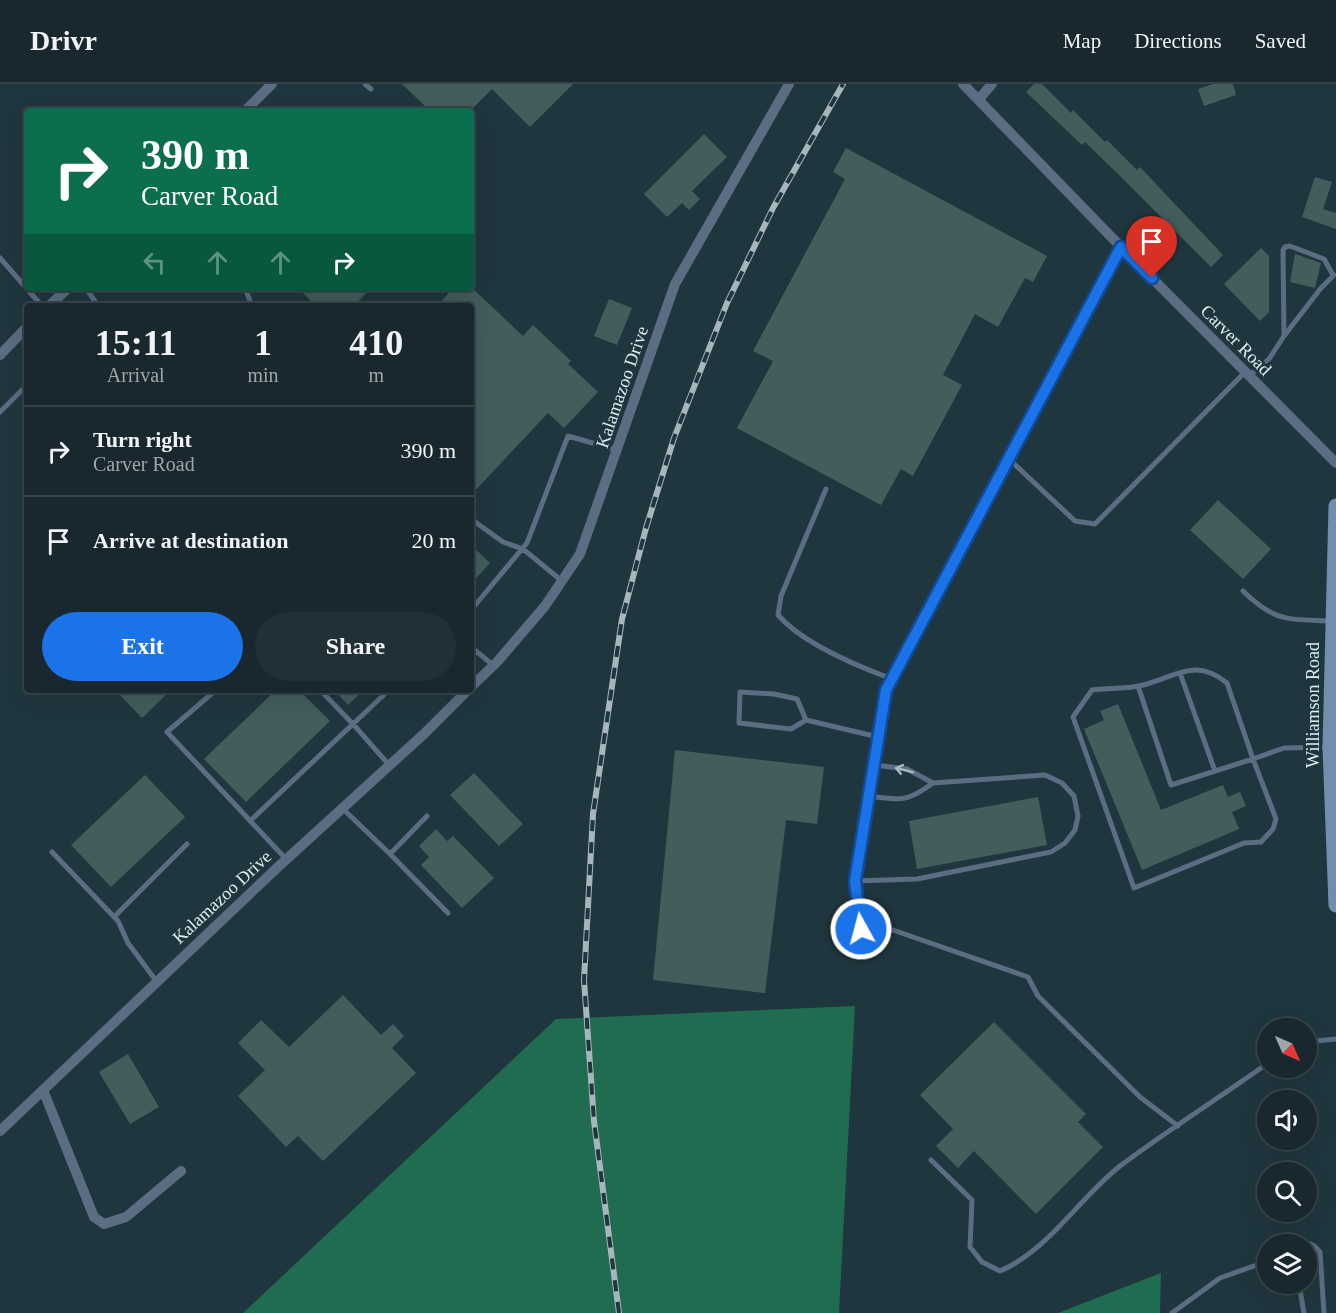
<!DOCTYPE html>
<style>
body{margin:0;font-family:"Times New Roman",serif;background:#213036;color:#f1f3f6;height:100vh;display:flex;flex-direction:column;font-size:22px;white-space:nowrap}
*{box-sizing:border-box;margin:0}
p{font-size:20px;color:#9fa6aa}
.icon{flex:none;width:33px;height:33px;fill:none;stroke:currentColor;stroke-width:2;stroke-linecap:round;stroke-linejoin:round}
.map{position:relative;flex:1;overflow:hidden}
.side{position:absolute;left:24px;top:219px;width:450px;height:390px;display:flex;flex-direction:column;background:#18282e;border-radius:6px;box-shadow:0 6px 24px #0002,0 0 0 2px #36444a}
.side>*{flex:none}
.banner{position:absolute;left:24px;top:24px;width:450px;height:183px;border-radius:6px;box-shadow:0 6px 24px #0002,0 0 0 2px #36444a;background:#0b6e4f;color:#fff;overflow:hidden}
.needle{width:39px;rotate:135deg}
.controls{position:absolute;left:1257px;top:934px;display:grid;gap:12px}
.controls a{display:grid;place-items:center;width:60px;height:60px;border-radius:50%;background:#18282e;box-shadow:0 6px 24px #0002,0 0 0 2px #36444a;font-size:30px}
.pin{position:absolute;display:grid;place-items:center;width:51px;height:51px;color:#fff;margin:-62px -26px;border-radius:50% 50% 50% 0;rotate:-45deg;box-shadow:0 0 6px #0007}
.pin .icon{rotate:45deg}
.me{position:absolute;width:66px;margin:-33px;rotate:353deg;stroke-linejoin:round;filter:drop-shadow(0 0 4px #0008)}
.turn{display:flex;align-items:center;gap:21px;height:126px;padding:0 18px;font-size:27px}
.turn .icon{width:78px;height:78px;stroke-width:2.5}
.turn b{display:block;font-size:42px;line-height:51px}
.lanes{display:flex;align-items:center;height:57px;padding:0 18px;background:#0003;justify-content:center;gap:30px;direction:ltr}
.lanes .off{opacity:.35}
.eta{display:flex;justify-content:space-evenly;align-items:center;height:102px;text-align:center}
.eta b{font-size:36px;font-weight:800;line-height:42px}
.button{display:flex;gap:12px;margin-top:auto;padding:12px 18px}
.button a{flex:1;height:69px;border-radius:36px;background:#1a73e8;color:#fff;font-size:24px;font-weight:800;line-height:69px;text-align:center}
.button a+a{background:#213036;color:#f1f3f6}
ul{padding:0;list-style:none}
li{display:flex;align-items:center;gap:18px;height:90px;padding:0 18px;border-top:2px solid #36444a}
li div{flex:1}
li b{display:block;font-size:22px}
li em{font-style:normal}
header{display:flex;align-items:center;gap:36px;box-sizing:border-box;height:84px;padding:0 30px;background:#18282e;border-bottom:2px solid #36444a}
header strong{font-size:28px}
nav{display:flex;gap:33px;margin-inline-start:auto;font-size:21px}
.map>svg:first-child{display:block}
</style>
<header>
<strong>Drivr</strong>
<nav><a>Map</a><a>Directions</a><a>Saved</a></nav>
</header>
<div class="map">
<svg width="1336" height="1229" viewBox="0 0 1336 1229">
<rect width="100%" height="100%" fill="#20363e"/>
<!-- forest -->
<path fill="#1f6c50" d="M855 922 839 1229H243L556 935Z
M1161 1189 1160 1229H1058Z"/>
<!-- building -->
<path fill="#435d5c" d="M402 0H573L530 43 492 5 470 27H430Z
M1034 0H1042L1071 29 1073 26 1105 58 1107 56 1137 86 1140 83 1223 171 1211 183 1119 91 1085 58 1082 61 1026 8Z
M1213 0H1233L1236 11 1204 22 1198 5Z
M704 50 727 73 692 107 700 115 689 126 682 119 667 133 644 110Z
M846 64 1047 172 1033 198 1025 194 998 243 975 230 943 291 962 301 913 392 901 385 881 421 737 344 773 277 753 267 845 95 833 88Z
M1315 93 1332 98 1323 125 1336 129V145L1302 133Z
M1261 164 1269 172V228L1260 237 1224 200Z
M1295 170 1321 179 1315 204 1290 198Z
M298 204H371L354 222H316Z
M453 204H472L523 252 533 241 571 277 568 280 598 308 564 344 548 329 471 411V222H437Z
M609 215 632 224 617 261 594 252Z
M1218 416 1271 465 1243 495 1190 446Z
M471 461 490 479 471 500Z
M115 606H171L142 634Z
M276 606H299L330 637 246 718 204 675Z
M334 606H364L348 621Z
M1118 620 1161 726 1223 701 1228 713 1240 708 1246 722 1232 728 1239 745 1142 786 1084 645 1104 636 1100 627Z
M675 666 824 683 817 740 786 736 765 909 653 896Z
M474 689 523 740 499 762 450 711Z
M145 691 185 733 111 803 71 761Z
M1038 713 1047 761 917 785 909 737Z
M436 745 447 757 453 752 494 794 462 824 421 781 429 773 419 762Z
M343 911 381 951 393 940 404 952 392 964 416 989 323 1077 298 1052 286 1063 238 1012 265 986 238 959 261 936 289 963Z
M994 938 1086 1030 1078 1038 1103 1063 1036 1130 974 1067 958 1084 936 1062 953 1045 920 1011Z
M128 970 159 1023 130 1040 99 988Z"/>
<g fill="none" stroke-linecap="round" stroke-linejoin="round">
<!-- lane -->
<path stroke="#5b6d82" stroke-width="5" d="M365 0 371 5
M0 174 42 222
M86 204 98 222
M245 204 252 222
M1284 252 1321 204 1334 191
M1249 292 1269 275 1284 252 1283 166 1285 163 1290 162 1324 175 1333 191
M0 328 27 301
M1009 375 1075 437 1095 440 1245 288
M826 405 781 512 778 531C802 559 857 582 892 595
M471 435 503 458 523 465 562 497
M1243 507C1276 539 1288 535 1331 537
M471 526 527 459 568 352 617 366
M471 563 493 581
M1180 589 1215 687
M1138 602 1171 701 1253 675 1276 735 1273 745 1261 758 1244 759 1134 804 1073 633 1092 606C1107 604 1124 605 1139 602 1175 594 1194 572 1227 599L1253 675 1284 664 1328 663
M216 606 167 648 286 775
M320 606 353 640 389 681
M806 636 797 615 774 610 740 608 739 639 791 645 806 636 878 653
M869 712C900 716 906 719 933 699L907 685 874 681
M342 724 390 770
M427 732 390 770 448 829
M250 737 389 606
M52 768 118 837 128 859 157 898
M855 797 917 795 1051 768 1065 759 1075 746 1078 732 1074 712 1062 699 1045 691 933 699
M114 833 187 760
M861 845H890L1028 893 1038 912 1140 1013 1178 1042
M1306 958 1336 955
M931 1076 972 1116 970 1163 982 1178 1000 1187C1049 1166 1079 1114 1120 1082 1168 1046 1219 1014 1268 979
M1301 1161C1309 1157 1315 1161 1320 1168L1324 1229
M1299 1200 1304 1229
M1172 1229 1220 1194 1268 1177"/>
<!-- street -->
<path stroke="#5b6d82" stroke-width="10" d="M963 0 1121 163 1336 379
M979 15 992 0
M245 27 272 0
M49 222 68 204
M0 271 27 243
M471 603 497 578 545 522 580 470 675 200 789 0
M861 845 855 797 886 606 1121 163
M43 1006 94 1133 104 1140 126 1133 181 1087
M0 1047 280 781 425 649 468 606"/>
<!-- secondary -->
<path stroke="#718eaf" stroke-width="15" d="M1336 422 1330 663 1336 821"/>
<!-- rail casing -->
<g stroke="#a6b6bc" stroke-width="6">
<path id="rail" d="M619 1229 594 1037 584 896 593 730 622 535 646 444 674 354 727 219 773 124 843 0"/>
</g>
<!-- rail -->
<use href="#rail" stroke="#20363e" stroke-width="4" stroke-dasharray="11" stroke-linecap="butt"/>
</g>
<!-- one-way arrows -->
<defs><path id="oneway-shaft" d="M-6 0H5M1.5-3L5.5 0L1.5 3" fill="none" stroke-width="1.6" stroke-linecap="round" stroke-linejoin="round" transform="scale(1.5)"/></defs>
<use stroke="#aab9c5" href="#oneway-shaft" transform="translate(904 686) rotate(-166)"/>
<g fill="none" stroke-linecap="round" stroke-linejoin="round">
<!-- route casing -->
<g stroke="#114b97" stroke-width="15">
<path id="route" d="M861 845 855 797 886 606 1121 163 1152 194"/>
</g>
<!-- route -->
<use href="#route" stroke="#1a73e8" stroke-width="10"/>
</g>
<g text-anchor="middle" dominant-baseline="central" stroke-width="6" stroke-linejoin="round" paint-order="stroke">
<!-- street labels -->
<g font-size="18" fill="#dfecf1" stroke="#20363e">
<text transform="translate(1236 256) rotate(45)">Carver Road</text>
<text transform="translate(622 303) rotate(-71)">Kalamazoo Drive</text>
<text transform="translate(1313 621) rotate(-90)">Williamson Road</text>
<text transform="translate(222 813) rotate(-43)">Kalamazoo Drive</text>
</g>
</g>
</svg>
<div class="controls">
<a><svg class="needle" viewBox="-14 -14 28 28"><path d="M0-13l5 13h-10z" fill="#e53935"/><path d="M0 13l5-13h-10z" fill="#9fa6aa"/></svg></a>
<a><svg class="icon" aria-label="sound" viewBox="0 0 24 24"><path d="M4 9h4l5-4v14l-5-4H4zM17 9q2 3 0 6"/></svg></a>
<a><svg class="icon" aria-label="search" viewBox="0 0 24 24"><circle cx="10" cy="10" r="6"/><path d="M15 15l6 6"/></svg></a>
<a><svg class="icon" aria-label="layers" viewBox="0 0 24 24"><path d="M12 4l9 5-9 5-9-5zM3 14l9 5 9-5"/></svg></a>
</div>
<div class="pin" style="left:1152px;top:194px;background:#d93025"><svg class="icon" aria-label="arrive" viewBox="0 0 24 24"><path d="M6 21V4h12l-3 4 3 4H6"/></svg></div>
<svg class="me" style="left:861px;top:845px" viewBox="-20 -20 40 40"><circle r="17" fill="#1a73e8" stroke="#fff" stroke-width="3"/><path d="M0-11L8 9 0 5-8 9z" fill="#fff"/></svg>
<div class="banner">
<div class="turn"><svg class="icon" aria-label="right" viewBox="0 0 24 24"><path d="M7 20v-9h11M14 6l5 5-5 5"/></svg><div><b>390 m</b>Carver Road</div></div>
<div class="lanes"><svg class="icon off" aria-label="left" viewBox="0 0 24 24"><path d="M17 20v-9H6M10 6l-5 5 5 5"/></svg><svg class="icon off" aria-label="ahead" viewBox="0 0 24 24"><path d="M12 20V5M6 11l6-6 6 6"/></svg><svg class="icon off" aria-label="ahead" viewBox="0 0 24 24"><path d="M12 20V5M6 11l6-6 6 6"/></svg><svg class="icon" aria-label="right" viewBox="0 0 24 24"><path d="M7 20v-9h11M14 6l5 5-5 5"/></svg></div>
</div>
<section class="side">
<div class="eta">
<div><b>15:11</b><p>Arrival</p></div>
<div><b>1</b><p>min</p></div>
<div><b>410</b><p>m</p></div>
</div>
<ul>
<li><svg class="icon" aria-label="right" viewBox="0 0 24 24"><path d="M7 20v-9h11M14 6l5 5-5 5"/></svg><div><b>Turn right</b><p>Carver Road</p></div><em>390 m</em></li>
<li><svg class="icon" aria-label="arrive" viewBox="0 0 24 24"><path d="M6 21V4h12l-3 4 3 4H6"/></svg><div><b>Arrive at destination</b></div><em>20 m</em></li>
</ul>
<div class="button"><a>Exit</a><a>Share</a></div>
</section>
</div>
